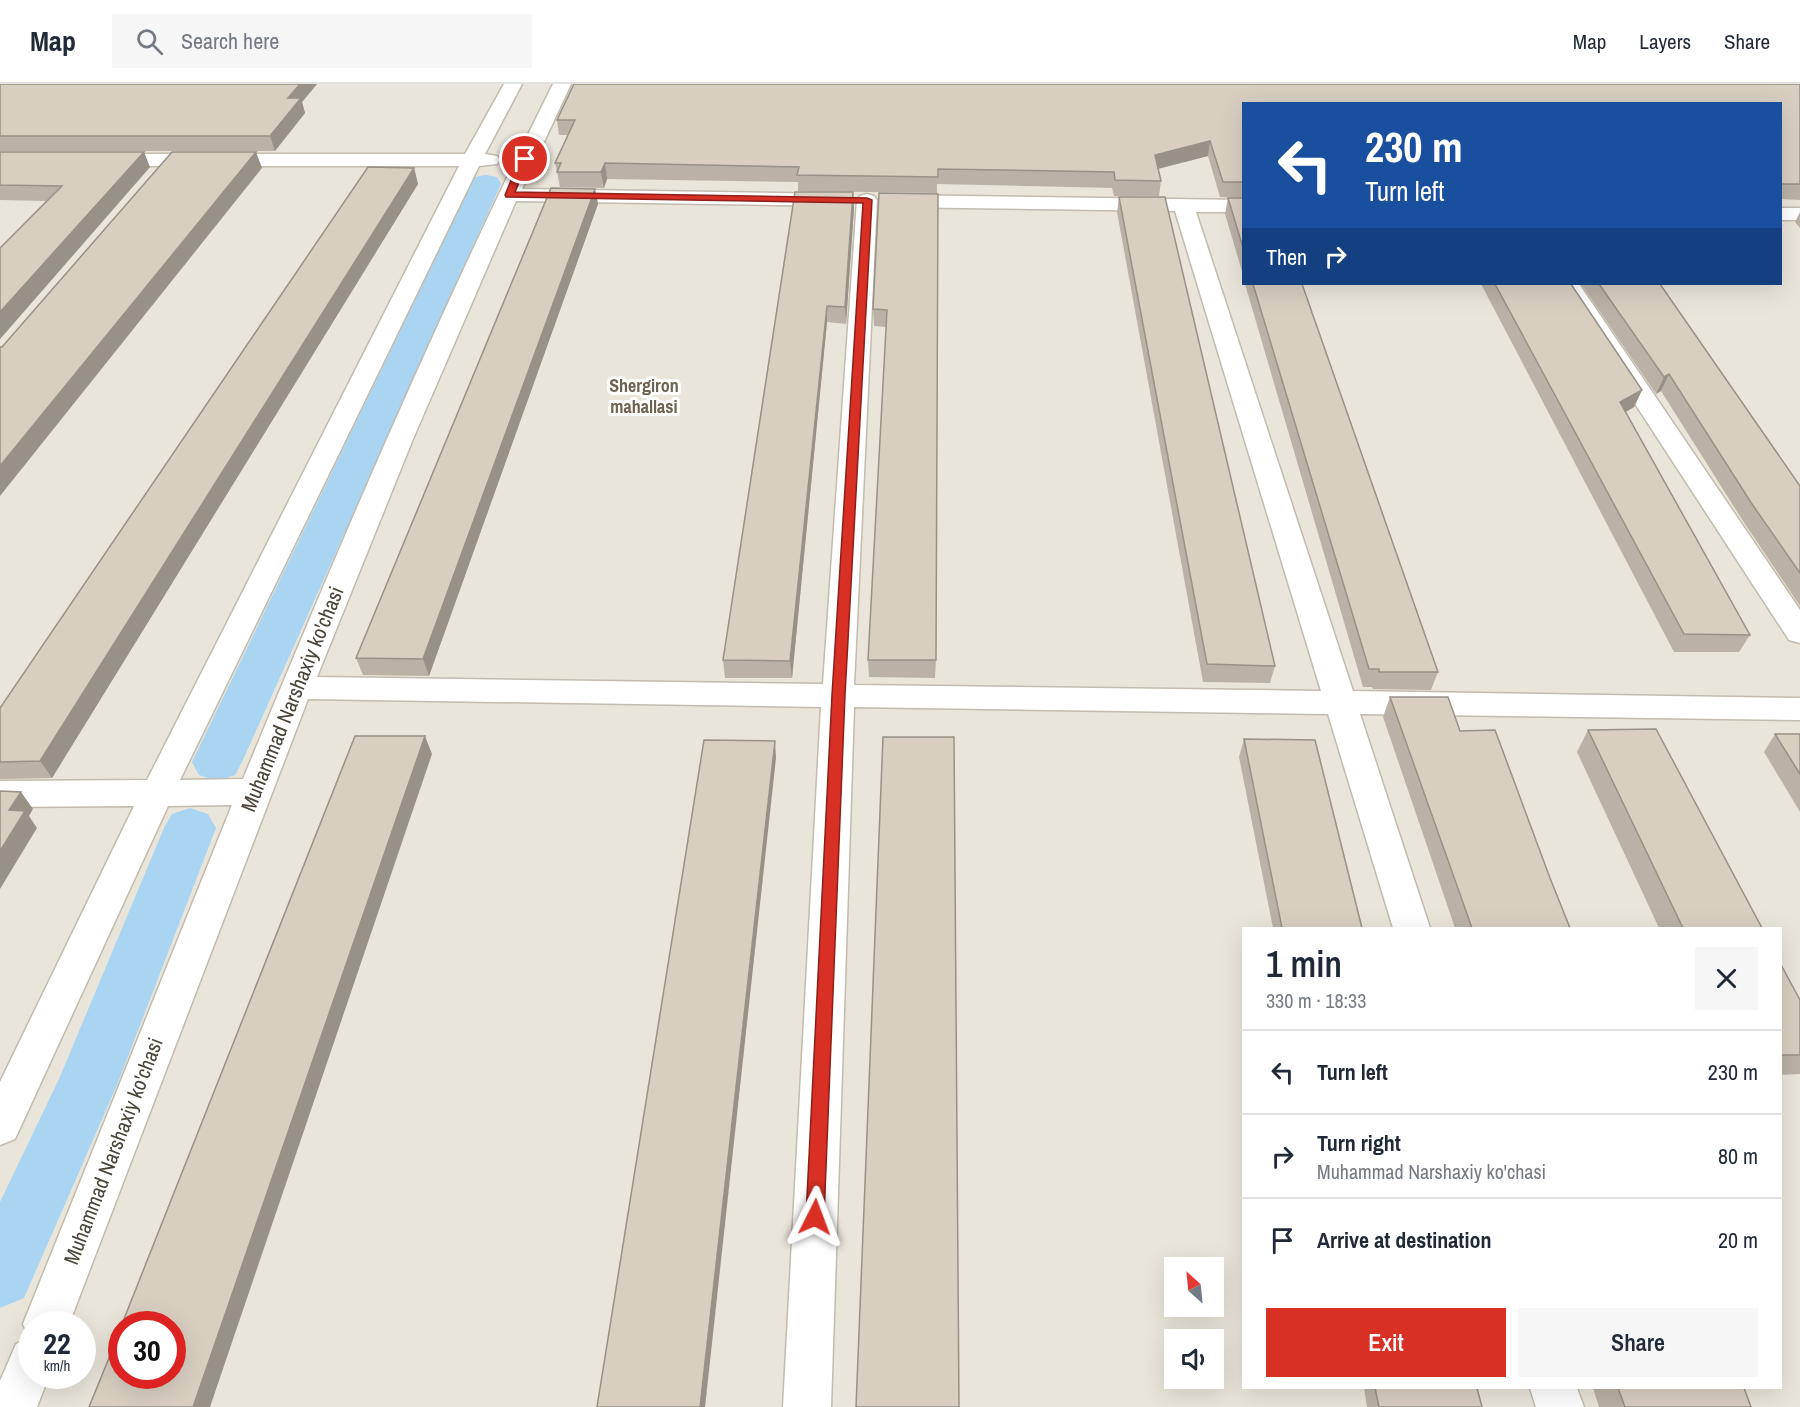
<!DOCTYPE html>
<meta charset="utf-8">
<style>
body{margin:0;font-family:"Archivo Narrow",sans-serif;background:#f6f6f7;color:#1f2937;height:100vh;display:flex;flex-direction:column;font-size:22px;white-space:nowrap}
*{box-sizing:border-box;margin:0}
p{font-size:20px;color:#747a83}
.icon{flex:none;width:33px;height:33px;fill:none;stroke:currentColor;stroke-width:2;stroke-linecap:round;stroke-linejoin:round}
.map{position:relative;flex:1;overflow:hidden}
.side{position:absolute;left:1242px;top:843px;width:540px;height:462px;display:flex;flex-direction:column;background:#fff;border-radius:0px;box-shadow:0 6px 24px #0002}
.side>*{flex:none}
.hud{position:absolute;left:1242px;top:18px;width:540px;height:183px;border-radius:0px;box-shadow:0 6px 24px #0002;background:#1a4fa0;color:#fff;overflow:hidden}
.needle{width:39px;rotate:333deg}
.buttons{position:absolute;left:1164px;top:1173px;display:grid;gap:12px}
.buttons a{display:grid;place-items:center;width:60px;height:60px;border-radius:0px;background:#fff;box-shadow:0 6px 24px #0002;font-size:30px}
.speed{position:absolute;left:18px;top:1227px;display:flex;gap:12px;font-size:30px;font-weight:700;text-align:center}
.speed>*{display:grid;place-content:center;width:78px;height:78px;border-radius:50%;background:#fff;box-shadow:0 6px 24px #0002;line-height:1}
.speed small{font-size:15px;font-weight:400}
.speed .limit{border:9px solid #d22;background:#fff;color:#111}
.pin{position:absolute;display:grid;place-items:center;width:51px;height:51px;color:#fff;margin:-26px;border:3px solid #fff;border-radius:50%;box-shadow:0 2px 6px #0007}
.me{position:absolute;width:66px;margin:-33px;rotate:3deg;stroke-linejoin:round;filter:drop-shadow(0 0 4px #0008)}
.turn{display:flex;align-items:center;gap:21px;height:126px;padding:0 24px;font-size:27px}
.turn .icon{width:78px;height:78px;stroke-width:2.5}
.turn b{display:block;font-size:42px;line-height:51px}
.then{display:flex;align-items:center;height:57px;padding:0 24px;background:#0003;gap:12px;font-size:22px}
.round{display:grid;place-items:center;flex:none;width:63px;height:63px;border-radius:0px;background:#f6f6f7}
.headline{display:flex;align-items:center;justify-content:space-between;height:102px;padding:0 24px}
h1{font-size:36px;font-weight:600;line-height:45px}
.action{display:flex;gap:12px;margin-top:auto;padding:12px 24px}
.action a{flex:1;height:69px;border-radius:0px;background:#d93025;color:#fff;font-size:24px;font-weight:600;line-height:69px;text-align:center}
.action a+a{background:#f6f6f7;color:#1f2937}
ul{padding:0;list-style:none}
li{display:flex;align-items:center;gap:18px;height:84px;padding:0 24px;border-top:2px solid #e0e1e3}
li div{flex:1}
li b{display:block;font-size:22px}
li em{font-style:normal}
header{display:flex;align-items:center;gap:36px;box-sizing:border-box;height:84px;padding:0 30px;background:#fff;border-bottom:2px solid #e0e1e3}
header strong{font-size:28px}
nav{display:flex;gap:33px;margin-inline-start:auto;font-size:21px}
.search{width:420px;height:54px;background:#f6f6f7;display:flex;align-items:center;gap:15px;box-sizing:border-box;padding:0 21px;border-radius:0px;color:#747a83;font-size:22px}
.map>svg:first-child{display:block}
</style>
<header>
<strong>Map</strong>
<div class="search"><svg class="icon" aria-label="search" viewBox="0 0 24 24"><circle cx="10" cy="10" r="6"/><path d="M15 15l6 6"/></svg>Search here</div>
<nav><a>Map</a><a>Layers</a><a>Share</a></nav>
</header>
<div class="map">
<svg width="1800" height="1323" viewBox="0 0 1800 1323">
<rect width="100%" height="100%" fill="#f6f3ec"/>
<!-- residential -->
<path fill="#eae5da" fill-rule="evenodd" d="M0 0H1800V1323H0ZM1244 20H1780V200H1244ZM1244 844H1780V1304H1244ZM1174 1184H1214V1222H1174ZM32 1240H82V1292H32ZM122 1240H172V1292H122ZM1174 1256H1214V1294H1174Z"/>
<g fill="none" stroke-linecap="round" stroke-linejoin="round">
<!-- canal -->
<path fill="#a9d4f2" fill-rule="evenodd" d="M486 91 497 93 501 100 242 678 235 691 217 697 199 691 192 678 471 100 475 93Z
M190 724 208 730 216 744 117 1001 24 1214 0 1224V1118L59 995 164 744 172 730Z"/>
<!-- minor casing -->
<g stroke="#c2bbae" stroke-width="3">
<path id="minor" d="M504 0H522L485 70 497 72 500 76 497 80 479 82 180 696 243 695C339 462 439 227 553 0H571L522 105 837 110 844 112 847 116 844 120 837 122 516 117 413 355 317 593 823 600 857 116 860 112 867 110 874 112 877 116 854 601 1321 607 1175 127 892 123 885 121 882 117 885 113 892 111 1244 116V128H1196L1353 607 1800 614V636L1360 630 1430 844H1393L1328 630 854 623 831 1323H783L821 623 308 615 69 1240H32V1292H49L37 1323H0V1297L16 1260 29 1254 23 1240 232 721 168 722 15 1055 0 1061V998L134 722 0 723V697L147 696 459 82H104L97 80 94 76 97 72 104 70H465Z
M1780 124H1800V136H1780Z
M1557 200H1579L1800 526V559L1789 556Z
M1530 1304H1577L1584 1323H1536Z"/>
</g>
<!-- minor -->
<use href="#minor" fill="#fff" fill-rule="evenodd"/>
</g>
<!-- wall -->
<path fill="#bab2a6" d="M0 0H317L302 18 305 29 275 67H0Z
M1800 0V116L1780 115V20H1244V114L1220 113 1208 72 1158 85 1161 97 1159 112H1114L1112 104 937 100V109L798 107V98L607 95 604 104 560 103 555 79 568 51H559L557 36Z
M0 68 150 83 0 255V164L46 117 0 116Z
M414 84 418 100 52 694 0 695V624Z
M595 105 598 120 429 592 363 591 356 574Z
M879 109 936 576 935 594 869 593 868 576 886 243 874 242 873 225Z
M1119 113 1275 582 1270 599 1203 598 1117 128Z
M1228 114H1244V194L1225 130Z
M854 124 846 240 827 238 792 594H725L723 576Z
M1800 128V144L1795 138Z
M1245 200H1302L1438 588 1431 606 1373 605 1372 603H1363Z
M1481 200H1571L1642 306 1634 323 1626 328 1750 551 1739 568H1674Z
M1581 200H1660L1800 402V522L1743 437 1661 307 1656 310Z
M1390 613 1460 647 1550 794 1570 844H1455L1383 633Z
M1588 646 1762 844H1659L1577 668Z
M1775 650H1800V728L1764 668Z
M1244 655 1362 844H1273L1239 673Z
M1780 879 1800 916V990L1780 991Z
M1364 1304H1477L1482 1323H1367Z
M1593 1304H1744L1751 1323H1599Z"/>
<!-- shaded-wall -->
<path fill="#979187" d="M300 0H317L302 18 305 29 275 67 270 52 288 14Z
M1210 57 1208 72 1153 86 1155 71Z
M144 68 150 83 0 255V228Z
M256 68 262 84 0 412V382Z
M605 79 607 95 604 104 601 88Z
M414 84 418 100 52 694 40 677Z
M595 105 598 120 429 592 423 575Z
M853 108 854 124 846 240 845 223Z
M827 222V238L792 594 790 577Z
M1669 290 1661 307 1656 310 1664 293Z
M1642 306 1634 323 1613 335 1620 318Z
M425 652 432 670 210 1323H193Z
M775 657 776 674 705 1323H700Z
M21 708 33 725 29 732 37 744 0 805V767L9 726Z"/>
<!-- building -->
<path fill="#d8cfc1" stroke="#979187" stroke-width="1.5" d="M0 0H300L288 14H301L270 52H0Z
M574 0H1800V100H1780V20H1244V98H1223L1210 57 1155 71 1161 97 1115 96 1114 88 938 85V93L797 91 799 83 605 79 601 88H557L561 79H555L575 36H557Z
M0 68H144L0 228V164L62 102 0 101Z
M172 68H256L0 382V263H2Z
M368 83 414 84 40 677 0 678V624Z
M551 104 595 105 423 575 356 574Z
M795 108H853L845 223 827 222 790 577 723 576Z
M879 109 938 110 936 576H868L887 226 873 225Z
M1119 113H1165L1275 582 1207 580Z
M1228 114H1244V167Z
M1253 200H1302L1438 588H1379V585H1369Z
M1495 200H1571L1642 306 1620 318 1750 551 1684 550Z
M1599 200H1660L1800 402V489L1752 420 1669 290 1664 293Z
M1390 613H1448L1460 647 1495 646 1550 794 1570 844H1472Z
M1656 645 1762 844H1683L1588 646Z
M1775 650H1800V690Z
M355 652H425L193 1323H89L122 1242V1292H172V1240H122Z
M883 653H954L959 1323H856Z
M1244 655 1315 656 1362 844H1282Z
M704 656 775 657 700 1323H597Z
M0 707 21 708 9 726 25 727 0 767Z
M1780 879 1800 916V971H1780Z
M1375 1304H1477L1482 1323H1379Z
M1618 1304H1744L1751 1323H1625Z"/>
<!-- route -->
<path fill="#d93025" stroke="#8d1f18" stroke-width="1.5" d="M525 73 529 75 515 108 867 114 872 116 845 611 824 1133 821 1139 815 1142 809 1139 806 1133 832 611 863 119 506 113 505 111 520 75Z"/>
<g text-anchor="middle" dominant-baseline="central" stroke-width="6" stroke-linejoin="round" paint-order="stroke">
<!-- far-neighbourhood labels -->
<g font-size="18" font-weight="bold" fill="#6e6250" stroke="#fff">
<text x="644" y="301">Shergiron<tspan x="644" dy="21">mahallasi</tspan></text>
</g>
<!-- street labels -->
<g font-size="21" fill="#4b4439" stroke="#fff">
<text transform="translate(292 615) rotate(-68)">Muhammad Narshaxiy ko'chasi</text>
<text transform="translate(113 1067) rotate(-69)">Muhammad Narshaxiy ko'chasi</text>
</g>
</g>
</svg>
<div class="buttons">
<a><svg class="needle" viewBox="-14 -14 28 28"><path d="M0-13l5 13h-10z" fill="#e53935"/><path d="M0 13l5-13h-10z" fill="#747a83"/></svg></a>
<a><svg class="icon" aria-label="sound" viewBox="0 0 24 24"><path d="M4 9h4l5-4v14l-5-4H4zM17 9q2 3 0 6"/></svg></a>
</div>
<div class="speed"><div>22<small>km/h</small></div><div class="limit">30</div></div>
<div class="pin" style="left:525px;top:75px;background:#d93025"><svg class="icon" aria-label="arrive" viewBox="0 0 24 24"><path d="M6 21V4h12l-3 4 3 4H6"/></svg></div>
<svg class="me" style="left:815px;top:1133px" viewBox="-20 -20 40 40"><path d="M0-17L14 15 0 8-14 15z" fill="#d93025" stroke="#fff" stroke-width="4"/></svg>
<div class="hud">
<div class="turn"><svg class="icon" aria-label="left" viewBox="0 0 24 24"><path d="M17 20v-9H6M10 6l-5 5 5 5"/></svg><div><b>230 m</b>Turn left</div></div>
<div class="then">Then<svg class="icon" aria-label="right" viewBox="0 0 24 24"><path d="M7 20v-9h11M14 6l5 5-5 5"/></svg></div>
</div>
<section class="side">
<div class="headline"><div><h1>1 min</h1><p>330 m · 18:33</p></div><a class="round"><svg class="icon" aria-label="close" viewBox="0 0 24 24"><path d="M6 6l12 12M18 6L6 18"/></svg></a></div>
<ul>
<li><svg class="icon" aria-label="left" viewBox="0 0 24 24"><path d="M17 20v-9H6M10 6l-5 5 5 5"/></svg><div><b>Turn left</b></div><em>230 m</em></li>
<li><svg class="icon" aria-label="right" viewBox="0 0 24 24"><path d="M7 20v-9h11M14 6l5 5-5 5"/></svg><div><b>Turn right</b><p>Muhammad Narshaxiy ko'chasi</p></div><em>80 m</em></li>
<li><svg class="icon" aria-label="arrive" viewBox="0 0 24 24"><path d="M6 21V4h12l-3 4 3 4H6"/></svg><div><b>Arrive at destination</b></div><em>20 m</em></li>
</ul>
<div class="action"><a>Exit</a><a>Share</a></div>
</section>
</div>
